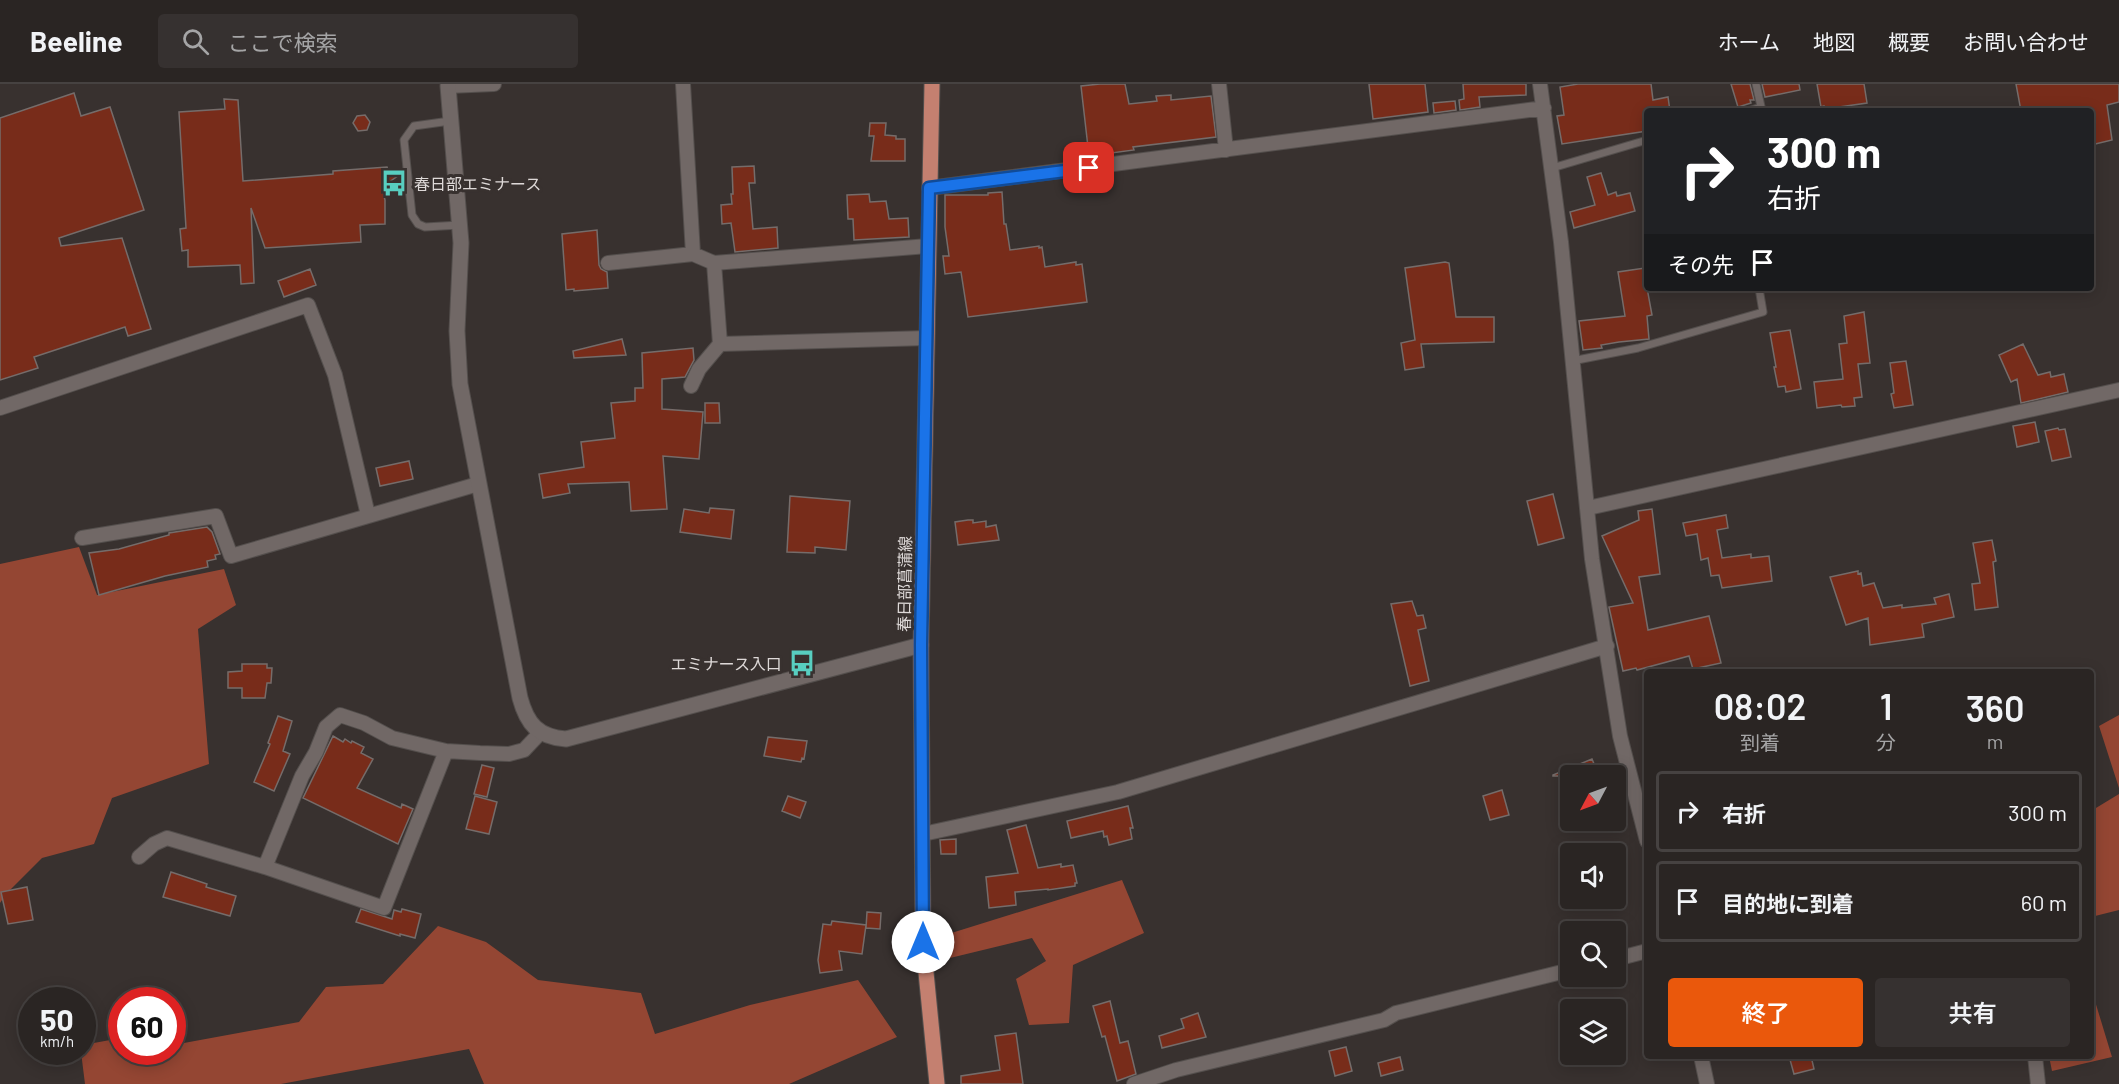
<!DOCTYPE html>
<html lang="ja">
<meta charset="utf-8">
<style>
body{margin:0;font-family:Barlow,"Noto Sans JP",sans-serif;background:#363130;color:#f1f3f6;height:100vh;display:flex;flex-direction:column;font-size:22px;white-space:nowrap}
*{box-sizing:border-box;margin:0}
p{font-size:20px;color:#a5a5a6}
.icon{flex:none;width:33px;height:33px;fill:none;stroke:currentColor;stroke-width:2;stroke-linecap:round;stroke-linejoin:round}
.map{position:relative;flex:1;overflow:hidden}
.sheet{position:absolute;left:1644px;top:585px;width:450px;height:390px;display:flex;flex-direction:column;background:#2a2523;border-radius:6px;box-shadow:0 3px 15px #0003,0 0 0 2px #464241}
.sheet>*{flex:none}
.top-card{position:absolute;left:1644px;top:24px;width:450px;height:183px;border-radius:6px;box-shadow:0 3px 15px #0003,0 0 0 2px #464241;background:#202124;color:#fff;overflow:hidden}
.needle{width:39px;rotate:229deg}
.tools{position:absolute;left:1560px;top:681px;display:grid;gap:12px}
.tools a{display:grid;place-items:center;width:66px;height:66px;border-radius:6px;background:#2a2523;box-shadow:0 3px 15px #0003,0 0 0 2px #464241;font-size:30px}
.speed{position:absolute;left:18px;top:903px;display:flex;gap:12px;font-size:30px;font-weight:700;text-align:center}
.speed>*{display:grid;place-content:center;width:78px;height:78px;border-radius:50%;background:#2a2523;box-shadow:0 3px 15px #0003,0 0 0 2px #464241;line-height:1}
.speed small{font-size:15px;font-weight:400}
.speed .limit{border:9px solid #d22;background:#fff;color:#111}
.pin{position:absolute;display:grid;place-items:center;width:51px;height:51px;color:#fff;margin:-26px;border-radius:12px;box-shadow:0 3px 9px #0006}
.me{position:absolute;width:66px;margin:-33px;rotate:0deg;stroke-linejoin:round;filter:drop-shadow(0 0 4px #0008)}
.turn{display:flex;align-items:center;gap:21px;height:126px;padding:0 24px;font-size:27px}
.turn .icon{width:78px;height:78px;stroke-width:2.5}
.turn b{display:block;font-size:42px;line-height:51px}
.then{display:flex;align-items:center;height:57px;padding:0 24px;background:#0003;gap:12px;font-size:22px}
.eta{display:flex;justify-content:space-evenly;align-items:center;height:102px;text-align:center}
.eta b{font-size:36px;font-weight:600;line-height:42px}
.button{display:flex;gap:12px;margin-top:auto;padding:12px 24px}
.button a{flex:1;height:69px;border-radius:6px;background:#ea580c;color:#fff;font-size:24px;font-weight:600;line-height:69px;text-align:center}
.button a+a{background:#363130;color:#f1f3f6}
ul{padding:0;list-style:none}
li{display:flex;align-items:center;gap:18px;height:81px;margin:0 12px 9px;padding:0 12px;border:3px solid #464241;border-radius:6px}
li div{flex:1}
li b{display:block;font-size:22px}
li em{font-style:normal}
header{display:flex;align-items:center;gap:36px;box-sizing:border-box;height:84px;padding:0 30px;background:#2a2523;border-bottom:2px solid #464241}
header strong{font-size:28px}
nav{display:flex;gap:33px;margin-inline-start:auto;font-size:21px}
.search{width:420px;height:54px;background:#363130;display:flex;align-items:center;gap:15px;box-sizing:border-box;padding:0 21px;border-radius:6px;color:#a5a5a6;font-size:22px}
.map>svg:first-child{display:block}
</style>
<header>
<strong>Beeline</strong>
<div class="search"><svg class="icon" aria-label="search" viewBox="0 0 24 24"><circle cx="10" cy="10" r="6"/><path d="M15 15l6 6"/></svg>ここで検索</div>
<nav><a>ホーム</a><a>地図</a><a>概要</a><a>お問い合わせ</a></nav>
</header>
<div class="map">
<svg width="2119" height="1000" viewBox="0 0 2119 1000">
<rect width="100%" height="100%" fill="#38312f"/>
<!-- forest -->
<path fill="#944633" d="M79 463 97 511 224 485 236 521 198 545 209 680 112 714 94 760 42 774 6 810 0 819V480Z
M2119 631V704L2099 642Z
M2119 710V826L2091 833V727Z
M1122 796 1144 849 1073 881 1069 939 1029 941 1016 895 1046 877 1032 854 950 874 945 851Z
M438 842 486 858 538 896 641 909 655 950 750 921 858 896 897 953 789 1000H484L469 965 281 1000H85L81 968 83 961 121 954 122 968H172L173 961 299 938 326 903 383 900Z
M2091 904 2112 973 2052 987 2049 972H2091Z"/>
<!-- building -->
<path fill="#782c1a" stroke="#756c6a" stroke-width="1.5" d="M1100 0H1125L1129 20 1157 17 1156 12 1171 11V16L1211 12 1216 53 1133 63 1134 66 1089 72 1081 2Z
M1369 0H1425L1428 28 1373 35Z
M1463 0H1526V11L1479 13 1480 23 1460 26 1459 16 1464 15Z
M1578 0H1651L1653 16 1668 13 1670 27H1647V47L1562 60 1557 32 1564 31 1560 3Z
M1731 0H1750L1754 16H1750L1751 19 1738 23Z
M1762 0H1799L1800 6 1765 13Z
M1817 0H1864L1867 19 1825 25 1824 22 1821 23Z
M2016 0H2119V18L2107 21 2112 56 2091 61V27H2021Z
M74 9 81 32 110 23 144 126 59 154 61 162 122 154 151 245 128 252 125 243 34 273 38 284 0 296V34Z
M224 15 238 16 243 97 333 90V87L387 83 388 86H402V89L382 103 385 116V140L360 141 361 158 265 164 251 124 254 199 241 200 240 181 188 183V166L182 167 180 145 186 144 179 28 225 25Z
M1455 17 1456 26 1434 29 1433 19Z
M365 31 370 38 367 46 358 47 353 39 357 32Z
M870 39H886L885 51 896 52V55H905V77H871L874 52H869Z
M754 82 755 99H749L753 145 777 143 778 164 735 168 731 139 722 140 721 121 732 120 731 110H733L732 83Z
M1601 89 1608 111 1616 108 1617 112 1630 109 1635 127 1574 144 1570 128 1595 121 1587 93Z
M1002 108 1004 140H1006L1010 166 1039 162V164L1042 163 1045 183 1076 178V181L1082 180 1087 218 968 233 961 188 945 190 943 172H949L945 143V111H988V109Z
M869 110 870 118 886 117 889 135 908 134 909 153 854 156 853 135H848L847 111Z
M597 146 599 181 601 185 607 188 608 204 574 207V205L566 206 562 150Z
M1445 178 1449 179 1456 233H1494V258L1421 260 1424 283 1405 286 1401 259 1415 256 1405 184Z
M1645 184 1647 185V204L1652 231 1647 232 1649 255 1619 258 1601 261 1602 264 1583 266 1579 237 1625 232 1618 188Z
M310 185 316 201 284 213 278 197Z
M1864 228 1870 279 1858 280 1862 313 1854 314 1855 322 1842 323 1841 321 1817 324 1814 298 1843 295 1839 260 1847 259 1844 232Z
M1790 246 1801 305 1786 308 1785 302 1778 303 1774 283H1776L1770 249Z
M622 255 626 271 574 274 573 267Z
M2023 260 2038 291 2050 288 2051 293 2064 290 2068 308 2021 319 2017 295 2011 298 1999 271Z
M693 264 694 276 685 293 662 295V325L703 328 699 375 663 372 667 425 631 427 629 398 568 400 570 409 543 414 539 390 584 383 581 358 615 354 611 319 635 317V304H643L642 269Z
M1906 277 1913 321 1894 324 1891 310 1894 309 1890 279Z
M705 319H719L720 339H705Z
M2035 338 2039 358 2017 363 2013 342Z
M2058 344 2059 346 2065 345 2071 373 2052 377 2045 347Z
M409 377 413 395 380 402 376 384Z
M1553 410 1564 454 1538 461 1527 417Z
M790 412 850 417 846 466 815 463V469L787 468Z
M710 424 734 426 731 455 680 448 684 425 709 429Z
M1652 425 1660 490 1639 493 1648 546 1709 532 1721 579 1693 585 1689 572 1637 586 1636 584 1623 587 1609 523 1633 519 1602 452 1639 436 1638 427Z
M1726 431 1728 444 1717 446 1722 474 1751 470V474L1769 472 1772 497 1722 504 1719 491 1711 492 1708 474 1701 476 1697 450 1686 452 1683 439Z
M968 436H973V439L986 437V443L996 441 999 456 958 461 955 438Z
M207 443 212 448 220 470 215 471 216 475 207 477 208 483 165 492 99 511 89 469 119 465 169 451V449Z
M1992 456 1996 477 1993 478 1998 523 1975 526 1972 500 1980 499 1973 459Z
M1858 487V490L1861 489 1863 502 1874 499 1883 524 1902 521V524L1936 520 1934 514 1949 510 1954 533 1922 540 1924 553 1870 561 1868 534 1846 541 1830 493Z
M1412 517 1417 532 1423 531 1426 544 1418 546 1429 597 1410 602 1391 520Z
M242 580H267V584H272L271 599H267L265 614H242V604H228V588L242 587Z
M278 632 292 637 283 667 290 670 274 707 254 698 270 660 268 659Z
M333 652 343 658 345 655 351 659 352 657 364 663 361 669 373 675 357 704 401 724 402 720 413 725 398 760 303 714Z
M768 653 807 657 804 675 802 674 801 678 764 672Z
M1592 675 1599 692H1553V691Z
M482 681 494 684 487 713 474 710Z
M1502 706 1509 731 1490 736 1483 712Z
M475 712 497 718 489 750 466 745Z
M788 712 806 718 800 734 782 727Z
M1128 722 1133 744H1130L1132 755 1109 761 1107 752 1104 753 1103 747 1071 754 1067 737Z
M1026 741 1038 784 1061 780V783L1073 781 1077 799H1075V802L1048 806V805L1015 808 1016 821 989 824 986 793 1018 789 1007 746Z
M956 755V770H941L940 756Z
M171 788 207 800 206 803 236 812 230 832 163 813Z
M27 803 33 836 8 840 1 808Z
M361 825 392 835 394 826 401 828 402 825 421 830 415 854 400 850V852L356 838Z
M867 828 881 829 880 845 866 844Z
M832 837 866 841 862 870 839 867 842 886 820 889 818 876 823 840 831 841Z
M1110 917 1120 959 1128 957 1136 990 1117 997 1105 952 1102 953 1093 922Z
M1198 929 1206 953 1162 964 1159 952 1184 944 1181 935Z
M1016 949 1023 1000H961V992L1000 986 995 952Z
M1346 963 1352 987 1335 992 1329 967Z
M1789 972H1811L1814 985 1794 990Z
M1400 973 1403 986 1381 992 1378 979Z"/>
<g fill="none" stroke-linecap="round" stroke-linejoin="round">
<!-- service casing -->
<g stroke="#544f4d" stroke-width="9">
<path id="service" d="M1756 0 1762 27
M1748 27 1761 23
M450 37 414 42 404 56 412 131 418 140 425 143 460 141
M1552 84 1647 56
M1572 277 1638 264 1763 228 1759 204"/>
</g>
<!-- minor casing -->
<g stroke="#544f4d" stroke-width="16">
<path id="minor" d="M683 0 693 170
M1219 0 1226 66
M1540 0 1561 158 1592 475 1620 652 1647 757
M448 2 494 0
M929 104 1544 24
M608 179 693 170 714 179 928 162
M714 179 720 260
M691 302 699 285 720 260 927 254
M0 324 308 221 335 291 368 431
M1588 424 2119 306
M82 454 216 432 231 472 478 400
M923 750 1118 708 1607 562
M139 773 154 760 167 754 265 783 302 692 316 668 326 643 340 631 364 639 392 654 446 667 480 669 509 670 524 666 541 648
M265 783 384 824 446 667
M1616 875 1647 867
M1701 972 1707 1000
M2035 972 2038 1000
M1134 1000 1176 986 1384 936 1396 929 1570 886"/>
</g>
<!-- tertiary casing -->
<g stroke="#544f4d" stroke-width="17">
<path id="tertiary" d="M448 2 461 159 457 247 460 300 520 614C527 640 538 653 566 655L921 561"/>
</g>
<!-- primary casing -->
<g stroke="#544f4d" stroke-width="17">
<path id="primary" d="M932 0 921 561 923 858 937 1000"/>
</g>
<!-- service -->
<use href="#service" stroke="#716866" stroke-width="7"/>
<!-- minor -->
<use href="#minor" stroke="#716866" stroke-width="14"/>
<!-- tertiary -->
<use href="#tertiary" stroke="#716866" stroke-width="15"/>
<!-- primary -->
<use href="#primary" stroke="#c48070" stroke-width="15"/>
</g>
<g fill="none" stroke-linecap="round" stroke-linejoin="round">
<!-- route casing -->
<g stroke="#114b97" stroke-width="15">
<path id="route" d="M923 858 921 561 929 104 1089 84"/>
</g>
<!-- route -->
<use href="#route" stroke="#1a73e8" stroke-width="10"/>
</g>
<!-- icons -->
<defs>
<g id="bus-bare" transform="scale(2.07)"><path d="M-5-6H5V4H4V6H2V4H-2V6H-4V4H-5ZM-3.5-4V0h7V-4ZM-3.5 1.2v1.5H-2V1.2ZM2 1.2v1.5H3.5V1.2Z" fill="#58cec0" stroke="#38312f" stroke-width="2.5" paint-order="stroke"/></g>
</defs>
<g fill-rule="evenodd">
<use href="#bus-bare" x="394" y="99"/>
<use href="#bus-bare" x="802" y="579"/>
</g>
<g text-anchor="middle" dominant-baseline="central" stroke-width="6" stroke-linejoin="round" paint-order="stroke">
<!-- poi labels -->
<g font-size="16" fill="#ded9d8" stroke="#38312f" text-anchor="start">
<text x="414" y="99">春日部エミナース</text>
<text x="782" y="579" text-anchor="end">エミナース入口</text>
</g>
<!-- street labels -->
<g font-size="16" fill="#ded9d8" stroke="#38312f">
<text transform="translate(904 500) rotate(-89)">春日部菖蒲線</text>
</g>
</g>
</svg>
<div class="tools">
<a><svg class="needle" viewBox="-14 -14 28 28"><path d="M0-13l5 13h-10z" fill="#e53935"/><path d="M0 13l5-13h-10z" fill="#a5a5a6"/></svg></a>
<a><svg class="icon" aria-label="sound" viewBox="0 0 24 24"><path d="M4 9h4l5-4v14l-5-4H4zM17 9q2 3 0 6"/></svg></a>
<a><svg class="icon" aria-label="search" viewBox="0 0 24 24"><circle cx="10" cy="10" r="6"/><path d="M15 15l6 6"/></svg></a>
<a><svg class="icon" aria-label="layers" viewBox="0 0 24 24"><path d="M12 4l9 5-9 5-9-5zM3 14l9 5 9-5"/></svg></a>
</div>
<div class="speed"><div>50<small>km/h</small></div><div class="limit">60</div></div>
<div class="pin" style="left:1089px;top:84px;background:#d93025"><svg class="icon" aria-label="arrive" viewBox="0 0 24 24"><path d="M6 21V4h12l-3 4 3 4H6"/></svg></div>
<svg class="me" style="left:923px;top:858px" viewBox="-20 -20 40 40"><circle r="19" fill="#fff"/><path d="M0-13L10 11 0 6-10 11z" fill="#1a73e8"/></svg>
<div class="top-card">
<div class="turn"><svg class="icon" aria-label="right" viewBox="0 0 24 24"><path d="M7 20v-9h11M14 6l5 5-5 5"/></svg><div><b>300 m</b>右折</div></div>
<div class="then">その先<svg class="icon" aria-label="arrive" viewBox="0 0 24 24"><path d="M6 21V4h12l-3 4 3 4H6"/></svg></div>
</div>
<section class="sheet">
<div class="eta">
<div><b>08:02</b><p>到着</p></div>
<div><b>1</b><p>分</p></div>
<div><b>360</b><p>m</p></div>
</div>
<ul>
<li><svg class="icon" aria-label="right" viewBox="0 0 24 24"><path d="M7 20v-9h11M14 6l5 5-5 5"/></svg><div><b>右折</b></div><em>300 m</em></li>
<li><svg class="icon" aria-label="arrive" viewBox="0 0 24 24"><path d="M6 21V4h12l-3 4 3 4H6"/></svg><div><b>目的地に到着</b></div><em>60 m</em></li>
</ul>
<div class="button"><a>終了</a><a>共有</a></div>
</section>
</div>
